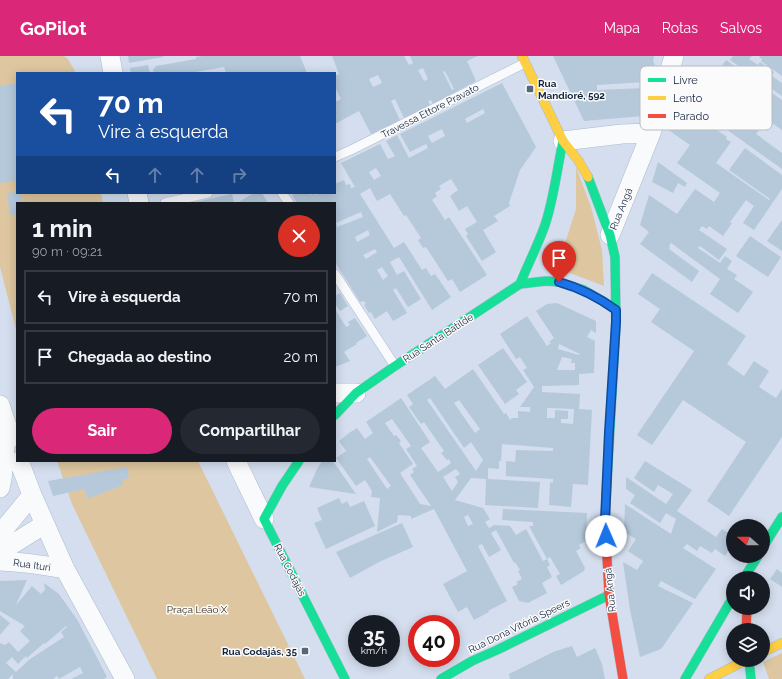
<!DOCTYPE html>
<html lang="pt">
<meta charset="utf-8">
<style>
body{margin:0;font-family:Raleway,sans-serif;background:#242831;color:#f1f3f6;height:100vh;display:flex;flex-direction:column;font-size:15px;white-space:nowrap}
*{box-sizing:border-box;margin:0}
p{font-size:13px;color:#9ea1a6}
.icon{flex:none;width:22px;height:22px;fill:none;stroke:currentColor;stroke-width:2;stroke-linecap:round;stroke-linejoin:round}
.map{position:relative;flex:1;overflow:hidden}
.side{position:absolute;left:16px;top:146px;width:320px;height:260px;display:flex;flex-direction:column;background:#171b24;border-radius:0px;box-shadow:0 2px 10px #0003}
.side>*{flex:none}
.hud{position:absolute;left:16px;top:16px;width:320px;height:122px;border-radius:0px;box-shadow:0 2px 10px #0003;background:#1a4fa0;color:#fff;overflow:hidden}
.needle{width:26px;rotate:290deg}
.fabs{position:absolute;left:726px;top:463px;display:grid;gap:8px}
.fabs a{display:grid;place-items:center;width:44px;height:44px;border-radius:50%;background:#171b24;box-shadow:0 2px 10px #0003;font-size:20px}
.speed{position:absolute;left:348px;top:559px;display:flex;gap:8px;font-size:20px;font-weight:700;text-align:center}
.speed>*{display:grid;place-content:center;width:52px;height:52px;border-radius:50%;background:#171b24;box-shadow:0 2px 10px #0003;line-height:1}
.speed small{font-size:10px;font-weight:400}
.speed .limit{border:6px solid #d22;background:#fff;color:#111}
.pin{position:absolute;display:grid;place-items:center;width:34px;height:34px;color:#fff;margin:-41px -17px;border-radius:50% 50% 50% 0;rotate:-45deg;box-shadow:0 0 4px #0007}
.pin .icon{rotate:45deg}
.me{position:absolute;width:44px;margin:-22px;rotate:359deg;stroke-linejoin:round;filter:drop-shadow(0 0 3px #0008)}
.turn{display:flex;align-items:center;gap:14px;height:84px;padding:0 16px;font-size:18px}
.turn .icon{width:52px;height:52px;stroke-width:2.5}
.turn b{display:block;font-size:28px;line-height:34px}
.lanes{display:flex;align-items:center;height:38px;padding:0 16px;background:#0003;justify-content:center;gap:20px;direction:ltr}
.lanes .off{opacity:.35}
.round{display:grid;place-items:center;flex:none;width:42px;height:42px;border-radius:21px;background:#242831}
.summary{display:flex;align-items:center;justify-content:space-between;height:68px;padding:0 16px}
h1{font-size:24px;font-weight:700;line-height:30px}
.primary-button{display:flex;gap:8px;margin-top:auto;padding:8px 16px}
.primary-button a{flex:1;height:46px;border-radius:24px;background:#db2777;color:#fff;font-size:16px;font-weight:700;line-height:46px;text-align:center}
.primary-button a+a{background:#242831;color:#f1f3f6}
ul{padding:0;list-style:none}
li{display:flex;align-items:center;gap:12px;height:54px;margin:0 8px 6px;padding:0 8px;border:2px solid #363941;border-radius:0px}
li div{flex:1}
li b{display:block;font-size:15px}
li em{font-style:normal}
header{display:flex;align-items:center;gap:24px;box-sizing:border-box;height:56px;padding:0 20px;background:#db2777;color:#fff}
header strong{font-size:19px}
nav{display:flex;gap:22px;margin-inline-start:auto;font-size:14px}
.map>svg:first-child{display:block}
</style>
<header>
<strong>GoPilot</strong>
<nav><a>Mapa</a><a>Rotas</a><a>Salvos</a></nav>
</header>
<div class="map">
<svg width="782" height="623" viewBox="0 0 782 623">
<rect width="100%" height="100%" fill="#d4deee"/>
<!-- green -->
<path fill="#dec7a0" d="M0 0H64L68 3 76 17H17V137H101L103 147H17V277L0 211Z
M576 111 591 151 602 194 604 230 570 217 546 214 566 184 576 153Z
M57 405H198L305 623H157L72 448Z
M782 597V623H769L763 606Z"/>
<!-- building -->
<path fill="#b5c9db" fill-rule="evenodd" d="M128 0H163V1L129 7Z
M203 0H300L307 17H226L224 11 190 17H154L153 14 156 10 196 3V1Z
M332 0H404L409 9 413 7 410 0H478L467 5 476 25 433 48 431 44 428 45 430 49 404 62 395 43 391 45 400 64 371 78 359 55 335 68V46L341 43 336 33H335V20L339 18ZM423 12 428 23 424 25 418 14ZM445 15 454 33 452 34 443 16ZM378 19 382 27 373 31 369 23Z
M553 0H654L653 7 654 6 655 11H658L643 60 584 65ZM645 26V32L597 34V29Z
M733 0H752L749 3 758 9 760 6 774 16 772 20 782 27V40L730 4Z
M760 0H782V20L761 5 762 3 759 1Z
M726 4 782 44V74L711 25Z
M148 9 150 17H131L130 12Z
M687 10 721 34 719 38 763 69 756 78 782 97V113L688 46 686 48 677 41Z
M17 27V124L0 127V30Z
M502 27 536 91 520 114 509 147 510 150 494 160 498 165 483 174 496 196 482 205 466 180 468 178 465 173 477 166 467 150 459 155 450 140 458 134 451 123 439 130 441 133 435 137 437 140 432 144 445 164 449 161 487 219 460 236 452 223 448 225 426 191 423 192 418 184 421 182 406 159 404 160 390 138 377 145 370 132 360 138 394 192 404 186 422 214 426 212 431 220 435 218 451 241 432 254 399 201 390 206 397 219 404 215 421 243 408 251 396 232 393 234 407 257 393 265 387 255 375 263 371 256 369 257 364 249 366 248 364 245 360 246 335 206V147H297L292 139 298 137H310V139L315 137 316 139 322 137H335V128L344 124 346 129 350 128 351 132 355 131 341 107 380 88 388 103 395 100 386 85 397 79 409 102 428 92 426 88 410 96 400 78ZM483 53 485 57 467 67 465 63ZM442 73 445 80 432 87 428 80ZM376 112 381 120 374 124 369 116ZM361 156 363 161 337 171 336 167ZM368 174 370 179 357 186 355 181ZM375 193 377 196 366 203 363 199ZM382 211 388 220 383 224 377 214Z
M675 45 727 81 726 83 731 86 716 107 769 144 770 143 729 114 745 92 782 119V133L754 174 743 167 754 150 746 144 730 166 732 167 723 180 709 170 707 173 702 170 699 174 727 193 719 204 700 190 698 192 720 207 725 200 732 205 727 213 737 219 734 223 753 236 738 257 710 238 720 223 671 187 669 190 670 191 669 193 699 215 692 226 640 188 649 176 640 169 649 139 677 158 695 133 714 146 720 137 677 107 690 89 667 73Z
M658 106 687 127 685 131 678 127 673 137 652 126Z
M17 136V137H20L22 147H17V158L10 159 7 137Z
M254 137H262L268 147H237Z
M232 138 234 147H196V146Z
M782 164V195L767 185Z
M750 180 781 201 768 221 736 200Z
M652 217 746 280 727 308 744 320 754 305 769 315 759 331 776 342 782 333V381L729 460 707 445 746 386 683 344 652 389 637 379 694 295 651 266 660 253 638 238Z
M340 237 348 250 340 255 335 248V240Z
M557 247 596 265V277L591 274 587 281 595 285 594 317 579 318V329L542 330V336L580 338 579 353 592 354 588 429 573 428 571 451 549 449 550 426 553 427V423L506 420V405L515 406 516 394 553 395V392L502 388 501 405H499V413L488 412V423L540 426 538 452 485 449 486 423 471 422 455 444 483 452 490 463 485 466 489 472 493 470V469L510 470 516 479 526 473 543 505 547 503 529 470H533V466L502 464 503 453 587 457 586 485 579 489 581 492 576 495 585 512 584 515 561 529 556 520 560 518 550 501 547 503 550 509 547 511 552 521 542 527 547 537 528 547 519 545 512 531 518 528 516 526 522 523 518 515 520 514 515 506 514 507 496 474 491 477 501 494 489 501 482 488 478 490 507 545 488 555 489 556 474 564 467 551 458 556 443 528 467 515 434 453 411 463V460L398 459 397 466 377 476 380 442 371 441 372 435 365 424 356 430 336 402 346 395 339 385 349 377 357 372 365 383 373 377 366 366 401 342 430 386 421 392 438 416 447 410 451 407 449 403 447 404 441 397 444 395 424 366 421 368 409 351 413 348 407 339 435 320 445 333 473 313 504 358 506 357 510 364 512 362H518V355L530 356V351H520L534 331 523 314 527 312 520 301 516 303 500 278 527 260 547 290 551 287 549 286 554 282 536 255 547 248ZM559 288 580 298 579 299 558 293ZM562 301 572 303 571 307H575V314H557ZM430 342 464 392 471 386 483 404 476 415 427 344ZM459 344 480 373 475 377 454 347ZM547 352 574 353 573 368 561 367V363H568V355L555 354V362H547ZM392 363 411 390 406 393 417 410 412 413 414 416 410 419 431 450 420 448 400 417 413 408 399 387 401 385 396 379 394 380 385 367ZM370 401 391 430 387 433 367 403ZM456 413 460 418 455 421 458 426 452 435 443 421ZM468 459 473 468 468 470 464 461Z
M335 253 346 271 350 269 348 266 355 262 367 280 356 287 357 288 344 296 350 305 335 311Z
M503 292 527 326 516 334 519 338 505 348 478 309Z
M322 405H333L356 438 309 431 317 413Z
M645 405 692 434 677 455 716 481 722 473 733 480V488L725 500 715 493 712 497 700 490 697 495 687 488 683 492 716 513 695 543 661 525 658 530 693 547 661 593 640 601 630 554 623 506 637 514 643 505 628 495 636 483 624 476 625 448 671 478 676 463 666 457 660 467 630 447 635 439 626 433V421L666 448 673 438 658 429 654 436 634 422Z
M127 411 129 422 122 424 123 429 87 443 85 433 53 440 48 425Z
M339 442 342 448 347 445 350 451 364 445 375 470 326 493 314 467 322 464 317 452Z
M402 467 413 491 379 506 350 522 336 496Z
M777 513 782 517V531L770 523Z
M27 524 16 549 32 530 41 538 45 534 44 527 59 538 78 565 107 621 104 623H71L83 617 80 611 59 623 57 620 53 623H13V618L8 623H0V587L5 589 9 586 18 596 30 585 20 575 25 570 0 555V525ZM66 570 67 571 61 576 64 581 30 603 16 616 6 607 12 601 18 608 26 600 27 602 44 587 45 588Z
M0 559 10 567 0 579Z
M572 590 577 601 595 592 602 608 605 623H510L509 618 553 596Z"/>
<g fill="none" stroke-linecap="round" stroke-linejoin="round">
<!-- lane casing -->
<g stroke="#adbace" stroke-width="10">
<path id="lane" d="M335 101 351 94 525 7
M282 137 289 147
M165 147 208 137
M335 218 395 310"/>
</g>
<!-- street casing -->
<g stroke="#adbace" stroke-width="20">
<path id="street" d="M110 0 113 17
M563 85 622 78 651 77
M137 137 139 147
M610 179 651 77 674 0
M335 337H356
M0 349 11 382
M19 405 32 439 65 513 125 623
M236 405 264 463
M0 432 2 423 7 371
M0 478 32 439
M0 496 45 468
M0 505C22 506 43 509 65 513"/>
</g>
<!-- fast casing -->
<g stroke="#adbace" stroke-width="10">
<path id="fast" d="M588 121 610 179 615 201 616 266 607 425
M520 228C528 208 538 189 545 169 554 142 557 113 563 85
M335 359 356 337 395 310 520 228 546 225 559 226 584 234 616 253
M299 405 282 430 264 463 345 623
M763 491 782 461
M744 522 758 500
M749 604 751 623
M441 623 472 605 497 594 609 539
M685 623 733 541"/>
</g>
<!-- slow casing -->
<g stroke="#adbace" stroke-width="10">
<path id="slow" d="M522 0 563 85 578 104 588 121
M763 596 782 587
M709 623 746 604"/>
</g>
<!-- jam casing -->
<g stroke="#adbace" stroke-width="10">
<path id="jam" d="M607 425 605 465 609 539 623 623
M746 574 747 552"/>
</g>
<!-- lane -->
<use href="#lane" stroke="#f9fafc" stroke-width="9"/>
<!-- street -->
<use href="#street" stroke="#f9fafc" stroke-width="19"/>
<!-- fast -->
<use href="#fast" stroke="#16e098" stroke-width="9"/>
<!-- slow -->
<use href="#slow" stroke="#ffcf43" stroke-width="9"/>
<!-- jam -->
<use href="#jam" stroke="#f24e42" stroke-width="9"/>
</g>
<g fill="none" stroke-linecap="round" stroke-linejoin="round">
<!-- route casing -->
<g stroke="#114b97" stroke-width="10">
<path id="route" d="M559 226C580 232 598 241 616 254V266L609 376 605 465 606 480"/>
</g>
<!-- route -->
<use href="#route" stroke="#1a73e8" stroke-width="7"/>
</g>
<!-- markers -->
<g fill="#57667c" stroke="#fbfbfb" stroke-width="1.5">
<rect x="526" y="29" width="8" height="8" rx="2"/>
<rect x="301" y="591" width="8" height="8" rx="2"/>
</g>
<g text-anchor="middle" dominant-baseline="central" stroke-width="3" stroke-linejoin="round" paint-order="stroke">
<!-- poi labels -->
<g font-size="10" font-weight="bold" fill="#14253f" stroke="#fbfbfb" text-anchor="start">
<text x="538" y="27">Rua<tspan x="538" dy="12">Mandioré, 592</tspan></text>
<text x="297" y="595" text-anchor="end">Rua Codajás, 35</text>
</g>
<!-- street labels -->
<g font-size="10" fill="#14253f" stroke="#fbfbfb">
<text transform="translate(430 55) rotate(-27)">Travessa Ettore Pravato</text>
<text transform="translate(621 153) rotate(-68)">Rua Angá</text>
<text transform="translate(438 282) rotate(-33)">Rua Santa Batilde</text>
<text transform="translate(32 509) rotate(8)">Rua Ituri</text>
<text transform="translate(290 514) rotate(63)">Rua Codajás</text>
<text transform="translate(610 534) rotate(-96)">Rua Angá</text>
<text transform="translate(519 570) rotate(-26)">Rua Dona Vitória Speers</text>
</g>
<!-- park labels -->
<g font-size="10" fill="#352814" stroke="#fbfbfb">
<text x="197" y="553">Praça Leão X</text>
</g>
</g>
<!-- legend -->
<rect x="640" y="10" width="132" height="64" rx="6" fill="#fbfbfb" stroke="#b6bbc3" stroke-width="1"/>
<rect x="648" y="22" width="18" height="4" fill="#16e098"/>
<rect x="648" y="40" width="18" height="4" fill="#ffcf43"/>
<rect x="648" y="58" width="18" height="4" fill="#f24e42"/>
<g font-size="11" fill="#14253f">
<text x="673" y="28">Livre</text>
<text x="673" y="46">Lento</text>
<text x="673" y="64">Parado</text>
</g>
</svg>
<div class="fabs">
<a><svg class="needle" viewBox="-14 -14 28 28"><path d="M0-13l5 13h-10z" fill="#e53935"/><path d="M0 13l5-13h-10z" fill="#9ea1a6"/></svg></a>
<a><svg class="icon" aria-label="sound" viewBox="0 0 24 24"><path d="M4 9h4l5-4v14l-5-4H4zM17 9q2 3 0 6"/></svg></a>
<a><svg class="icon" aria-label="layers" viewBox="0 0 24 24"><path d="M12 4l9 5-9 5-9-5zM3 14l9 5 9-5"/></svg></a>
</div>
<div class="speed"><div>35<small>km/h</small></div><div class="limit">40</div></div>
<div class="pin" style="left:559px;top:226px;background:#d93025"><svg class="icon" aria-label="arrive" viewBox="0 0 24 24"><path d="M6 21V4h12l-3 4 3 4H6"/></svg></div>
<svg class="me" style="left:606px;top:480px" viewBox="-20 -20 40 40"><circle r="19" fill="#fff"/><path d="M0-13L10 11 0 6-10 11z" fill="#1a73e8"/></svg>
<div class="hud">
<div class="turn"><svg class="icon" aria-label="left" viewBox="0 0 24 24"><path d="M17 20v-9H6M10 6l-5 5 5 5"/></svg><div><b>70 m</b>Vire à esquerda</div></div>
<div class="lanes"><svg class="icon" aria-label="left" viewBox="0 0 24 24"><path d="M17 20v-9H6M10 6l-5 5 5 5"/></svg><svg class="icon off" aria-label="ahead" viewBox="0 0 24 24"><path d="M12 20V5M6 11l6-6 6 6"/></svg><svg class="icon off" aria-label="ahead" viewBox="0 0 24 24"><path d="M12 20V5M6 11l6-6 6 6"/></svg><svg class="icon off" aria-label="right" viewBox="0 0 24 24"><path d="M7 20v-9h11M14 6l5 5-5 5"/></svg></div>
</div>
<section class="side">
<div class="summary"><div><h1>1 min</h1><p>90 m · 09:21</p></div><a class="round" style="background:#d93025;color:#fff"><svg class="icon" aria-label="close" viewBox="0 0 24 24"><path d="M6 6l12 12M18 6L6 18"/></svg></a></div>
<ul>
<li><svg class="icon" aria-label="left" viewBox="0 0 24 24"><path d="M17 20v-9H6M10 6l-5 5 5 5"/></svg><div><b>Vire à esquerda</b></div><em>70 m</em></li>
<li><svg class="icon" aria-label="arrive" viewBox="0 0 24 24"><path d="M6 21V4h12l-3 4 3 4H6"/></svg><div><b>Chegada ao destino</b></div><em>20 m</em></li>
</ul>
<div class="primary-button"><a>Sair</a><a>Compartilhar</a></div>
</section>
</div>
